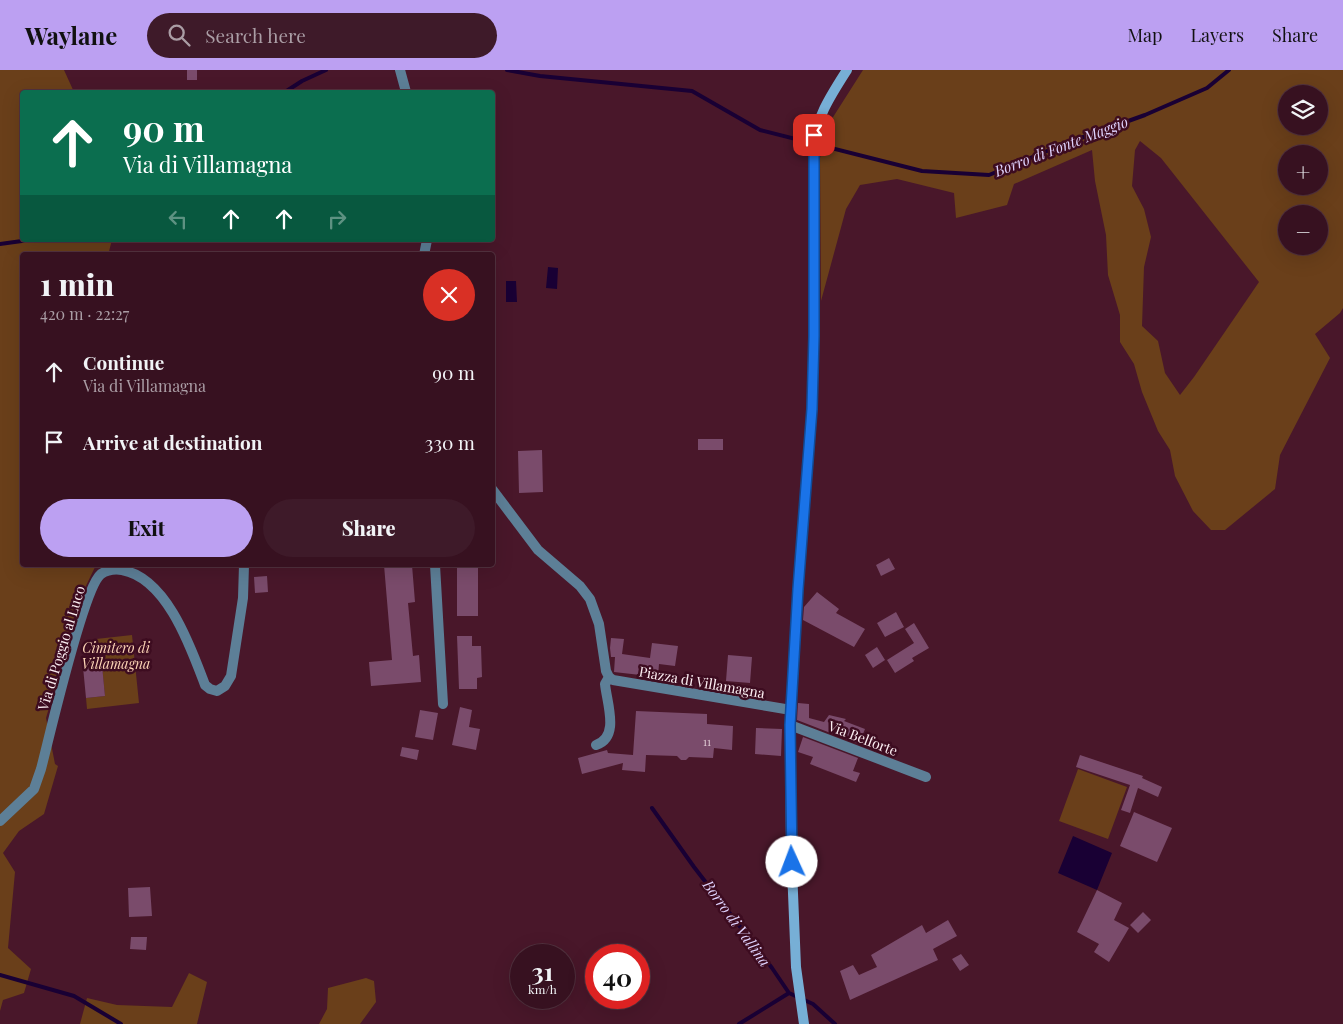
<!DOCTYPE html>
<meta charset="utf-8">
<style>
body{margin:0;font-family:"Playfair Display",serif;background:#3e1a29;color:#f1f3f6;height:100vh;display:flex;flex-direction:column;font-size:19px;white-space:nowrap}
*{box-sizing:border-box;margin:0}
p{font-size:16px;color:#aa9da5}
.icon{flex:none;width:28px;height:28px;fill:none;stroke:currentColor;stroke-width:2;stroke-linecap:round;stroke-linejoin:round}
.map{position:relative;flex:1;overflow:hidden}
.sheet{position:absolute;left:20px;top:182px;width:475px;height:315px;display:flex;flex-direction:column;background:#371120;border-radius:5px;box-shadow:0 5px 20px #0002,0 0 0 1px #51313e}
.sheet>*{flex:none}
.banner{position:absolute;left:20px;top:20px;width:475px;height:152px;border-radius:5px;box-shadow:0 5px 20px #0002,0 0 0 1px #51313e;background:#0b6e4f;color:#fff;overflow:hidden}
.fabs{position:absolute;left:1278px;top:15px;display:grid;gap:10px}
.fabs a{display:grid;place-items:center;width:50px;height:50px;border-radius:50%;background:#371120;box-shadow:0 5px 20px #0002,0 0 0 1px #51313e;font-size:25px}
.speed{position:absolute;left:510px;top:874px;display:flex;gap:10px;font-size:25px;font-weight:700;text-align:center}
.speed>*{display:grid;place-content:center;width:65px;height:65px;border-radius:50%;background:#371120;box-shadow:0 5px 20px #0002,0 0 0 1px #51313e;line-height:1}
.speed small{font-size:12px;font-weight:400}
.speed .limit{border:8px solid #d22;background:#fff;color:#111}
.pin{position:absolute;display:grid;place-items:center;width:42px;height:42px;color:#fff;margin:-21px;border-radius:10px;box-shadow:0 2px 8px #0006}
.me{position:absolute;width:55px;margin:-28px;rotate:358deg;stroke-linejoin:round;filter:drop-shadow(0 0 4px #0008)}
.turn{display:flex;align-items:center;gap:18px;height:105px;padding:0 20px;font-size:22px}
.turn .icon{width:65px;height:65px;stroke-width:2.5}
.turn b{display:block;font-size:35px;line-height:42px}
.lanes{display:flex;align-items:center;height:48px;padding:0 20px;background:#0003;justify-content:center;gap:25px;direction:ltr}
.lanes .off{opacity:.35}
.round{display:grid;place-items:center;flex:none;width:52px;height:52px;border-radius:26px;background:#3e1a29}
.summary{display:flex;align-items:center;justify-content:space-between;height:85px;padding:0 20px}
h1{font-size:30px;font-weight:800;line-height:38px}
.action{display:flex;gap:10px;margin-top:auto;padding:10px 20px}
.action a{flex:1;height:58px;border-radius:30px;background:#bca0f2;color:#111;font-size:20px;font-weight:800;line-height:58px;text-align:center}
.action a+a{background:#3e1a29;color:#f1f3f6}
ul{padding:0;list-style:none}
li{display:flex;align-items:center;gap:15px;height:70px;padding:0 20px}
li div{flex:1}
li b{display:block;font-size:19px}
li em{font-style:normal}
header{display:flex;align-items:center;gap:30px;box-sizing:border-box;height:70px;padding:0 25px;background:#bca0f2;color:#111}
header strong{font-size:24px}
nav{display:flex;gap:28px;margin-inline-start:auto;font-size:18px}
.search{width:350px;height:45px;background:#3e1a29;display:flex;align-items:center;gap:12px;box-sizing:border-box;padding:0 18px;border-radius:28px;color:#aa9da5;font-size:19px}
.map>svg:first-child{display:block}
</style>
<header>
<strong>Waylane</strong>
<div class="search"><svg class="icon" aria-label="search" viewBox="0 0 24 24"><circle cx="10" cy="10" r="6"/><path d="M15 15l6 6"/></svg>Search here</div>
<nav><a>Map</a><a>Layers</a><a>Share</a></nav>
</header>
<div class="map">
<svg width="1343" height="954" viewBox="0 0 1343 954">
<rect width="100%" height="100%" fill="#49172a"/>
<!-- green -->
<path fill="#6a3f1a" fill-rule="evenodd" d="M0 0H64L74 22H22V170H112L108 185H22V495H96L83 522 46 648 55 694 58 696 44 744 19 761 3 783 15 802 8 878 31 899 24 923 3 930 0 941Z
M863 0H1343V238L1340 243 1315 264 1330 288 1280 385 1275 419 1225 460H1211L1193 441 1175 406 1170 380 1158 361 1142 322 1134 294 1120 272V245L1108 205 1106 165 1095 111 1092 80 1014 114 1007 135 956 148 954 123 897 109 860 115 846 139 821 231 820 88 828 55ZM1286 24H1319V56H1286ZM1140 71 1161 88 1259 212 1194 307 1180 325 1165 303 1158 271 1142 256 1144 197 1151 167 1144 139 1132 116 1135 80ZM1286 84H1319V116H1286ZM1286 144H1319V176H1286Z
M132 565 139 633 87 639 86 628 105 626 102 596H99L96 569Z
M1078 699 1127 717 1108 769 1059 751Z
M189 903 207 912 197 954H80L87 928 117 935 172 937Z
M366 908 374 911 376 932 360 954H319L327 939 328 918Z"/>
<!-- water -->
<path fill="#190034" d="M548 197 558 198 557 219 546 218Z
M506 211H516L517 232H506Z
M1073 766 1112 783 1097 820 1058 803Z"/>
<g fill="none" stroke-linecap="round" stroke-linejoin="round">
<!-- stream -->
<path stroke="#190034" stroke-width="4" d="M507 0 540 6 692 21 760 60 922 101 989 105 1064 74 1145 45 1207 18 1229 0
M285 22 302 11 326 0
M0 174 29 170
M652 738 694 797 772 898 789 923 813 934 835 954
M0 905 74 926 121 954
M739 954 789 923"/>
</g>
<!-- building -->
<path fill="#7a4b6b" d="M187 0H197V10H187Z
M698 369H723V380H698Z
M542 380 543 422 519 423 518 381Z
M889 488 895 499 881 506 876 495Z
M384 495H412L415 532 408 533 413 586 419 585 421 612 371 616 369 592 392 590Z
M457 495H478V546H457Z
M267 506 268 522 255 523 254 507Z
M817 522 839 539 836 543 865 559 854 577 803 550 804 537Z
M896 542 904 557 885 567 877 553Z
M914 553 929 578 912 588 914 591 895 603 887 590 914 573 905 559Z
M457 566H472V576H481L482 607 477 608V619H459Z
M611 568 624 569 622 584 650 588 652 573 678 576 675 596 659 594 658 607 614 602 615 587H611L610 578Z
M877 577 885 590 873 598 865 585Z
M728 585 752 587 750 613 726 611Z
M102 595 105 626 86 628 83 597Z
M798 633 809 634V648L824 652 829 645 846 649 844 651 865 659 859 674 797 650Z
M460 637 472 640 469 657 480 659 476 680 452 675Z
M420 640 438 643 433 670 415 667Z
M636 641 707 644V654L733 656 732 680 714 678 713 688 689 687 686 690H681L677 686 646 685 645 702 622 700 623 693 582 704 578 688 607 680 608 683 633 685Z
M756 658 782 659 781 686 755 684Z
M803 667 858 688 853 701 860 703 856 712 810 694 813 687 798 682Z
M402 677 419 680 417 690 400 686Z
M1080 685 1143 706 1142 708 1162 717 1158 727 1138 718 1130 743 1121 740 1130 715 1076 697Z
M1134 742 1172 758 1157 792 1120 776Z
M150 817 152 846 129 847 128 818Z
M1097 820 1122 833 1114 850 1129 858 1109 892 1094 882 1099 874 1077 862Z
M1143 842 1151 850 1138 863 1130 855Z
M948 850 957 866 933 879 938 890 850 930 840 901 853 895 859 905 877 897 871 885 922 855 926 863Z
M131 867H147L146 880 130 879Z
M961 884 969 895 960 901 952 889Z"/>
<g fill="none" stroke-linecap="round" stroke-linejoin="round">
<!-- street -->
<path stroke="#5d7f97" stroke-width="10" d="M400 0 406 22
M424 185 427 170
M492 419 538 480 580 516 590 529 599 554 606 601 609 607
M435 495 443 634
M609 607 613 610 791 640
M790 655 926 707
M596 675C620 667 607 634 605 614L609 607
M0 751 34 719 41 699C49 669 83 518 101 504 107 500 115 499 122 500 167 508 191 578 205 615L210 619 217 621 225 616 231 606 243 528 244 495"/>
<!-- secondary -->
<path stroke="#77afd6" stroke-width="10" d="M804 954 796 897 791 774 790 655 798 519 812 339 814 265 813 79C815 49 831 25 847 0"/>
</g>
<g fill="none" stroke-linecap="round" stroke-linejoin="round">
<!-- route casing -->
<g stroke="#114b97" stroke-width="12">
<path id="route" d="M792 792 790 655 798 519 812 339 814 266V65"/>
</g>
<!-- route -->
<use href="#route" stroke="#1a73e8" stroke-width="9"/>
</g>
<g text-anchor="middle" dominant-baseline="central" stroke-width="5" stroke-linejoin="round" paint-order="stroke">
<!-- number labels -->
<g font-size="11" fill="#dcc5d0">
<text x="707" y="671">11</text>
</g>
<!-- park labels -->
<g font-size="14" font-style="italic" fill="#fbd3b5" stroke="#3d0c20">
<text x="116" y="577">Cimitero di<tspan x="116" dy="16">Villamagna</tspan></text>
</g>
<!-- street labels -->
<g font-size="14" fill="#fceef2" stroke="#3d0c20">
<text transform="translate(61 578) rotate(-73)">Via di Poggio al Luco</text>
<text transform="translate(702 612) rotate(10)">Piazza di Villamagna</text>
<text transform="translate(863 668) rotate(21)">Via Belforte</text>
</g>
<!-- water labels -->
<g font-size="15" font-style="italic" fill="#dfd2fd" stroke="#3d0c20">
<text transform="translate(1061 76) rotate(-21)">Borro di Fonte Maggio</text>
<text transform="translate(737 853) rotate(54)">Borro di Vallina</text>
</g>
</g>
</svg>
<div class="fabs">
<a><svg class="icon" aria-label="layers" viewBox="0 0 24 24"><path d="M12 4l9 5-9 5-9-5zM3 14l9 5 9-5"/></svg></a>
<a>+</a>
<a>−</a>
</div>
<div class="speed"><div>31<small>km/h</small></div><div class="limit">40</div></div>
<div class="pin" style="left:814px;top:65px;background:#d93025"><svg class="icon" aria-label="arrive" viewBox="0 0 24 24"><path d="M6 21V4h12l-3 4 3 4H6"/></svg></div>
<svg class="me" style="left:792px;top:792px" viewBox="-20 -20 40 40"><circle r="19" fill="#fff"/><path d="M0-13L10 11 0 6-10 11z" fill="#1a73e8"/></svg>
<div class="banner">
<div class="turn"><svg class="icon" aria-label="ahead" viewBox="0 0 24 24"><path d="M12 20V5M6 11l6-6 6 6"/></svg><div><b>90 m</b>Via di Villamagna</div></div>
<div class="lanes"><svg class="icon off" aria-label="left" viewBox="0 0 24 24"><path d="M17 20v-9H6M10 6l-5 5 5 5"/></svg><svg class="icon" aria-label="ahead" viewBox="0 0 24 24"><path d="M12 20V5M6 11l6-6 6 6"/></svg><svg class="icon" aria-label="ahead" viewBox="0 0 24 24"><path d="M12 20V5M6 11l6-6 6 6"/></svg><svg class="icon off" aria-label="right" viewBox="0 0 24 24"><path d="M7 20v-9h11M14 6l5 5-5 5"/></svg></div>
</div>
<section class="sheet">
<div class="summary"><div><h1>1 min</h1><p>420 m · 22:27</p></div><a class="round" style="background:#d93025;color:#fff"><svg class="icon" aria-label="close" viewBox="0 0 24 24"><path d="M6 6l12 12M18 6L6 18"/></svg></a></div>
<ul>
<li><svg class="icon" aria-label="ahead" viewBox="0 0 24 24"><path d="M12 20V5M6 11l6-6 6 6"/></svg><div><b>Continue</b><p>Via di Villamagna</p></div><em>90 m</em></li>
<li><svg class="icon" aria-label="arrive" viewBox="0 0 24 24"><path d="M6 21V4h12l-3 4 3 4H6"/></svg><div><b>Arrive at destination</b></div><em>330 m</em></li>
</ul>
<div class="action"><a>Exit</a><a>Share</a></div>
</section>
</div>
